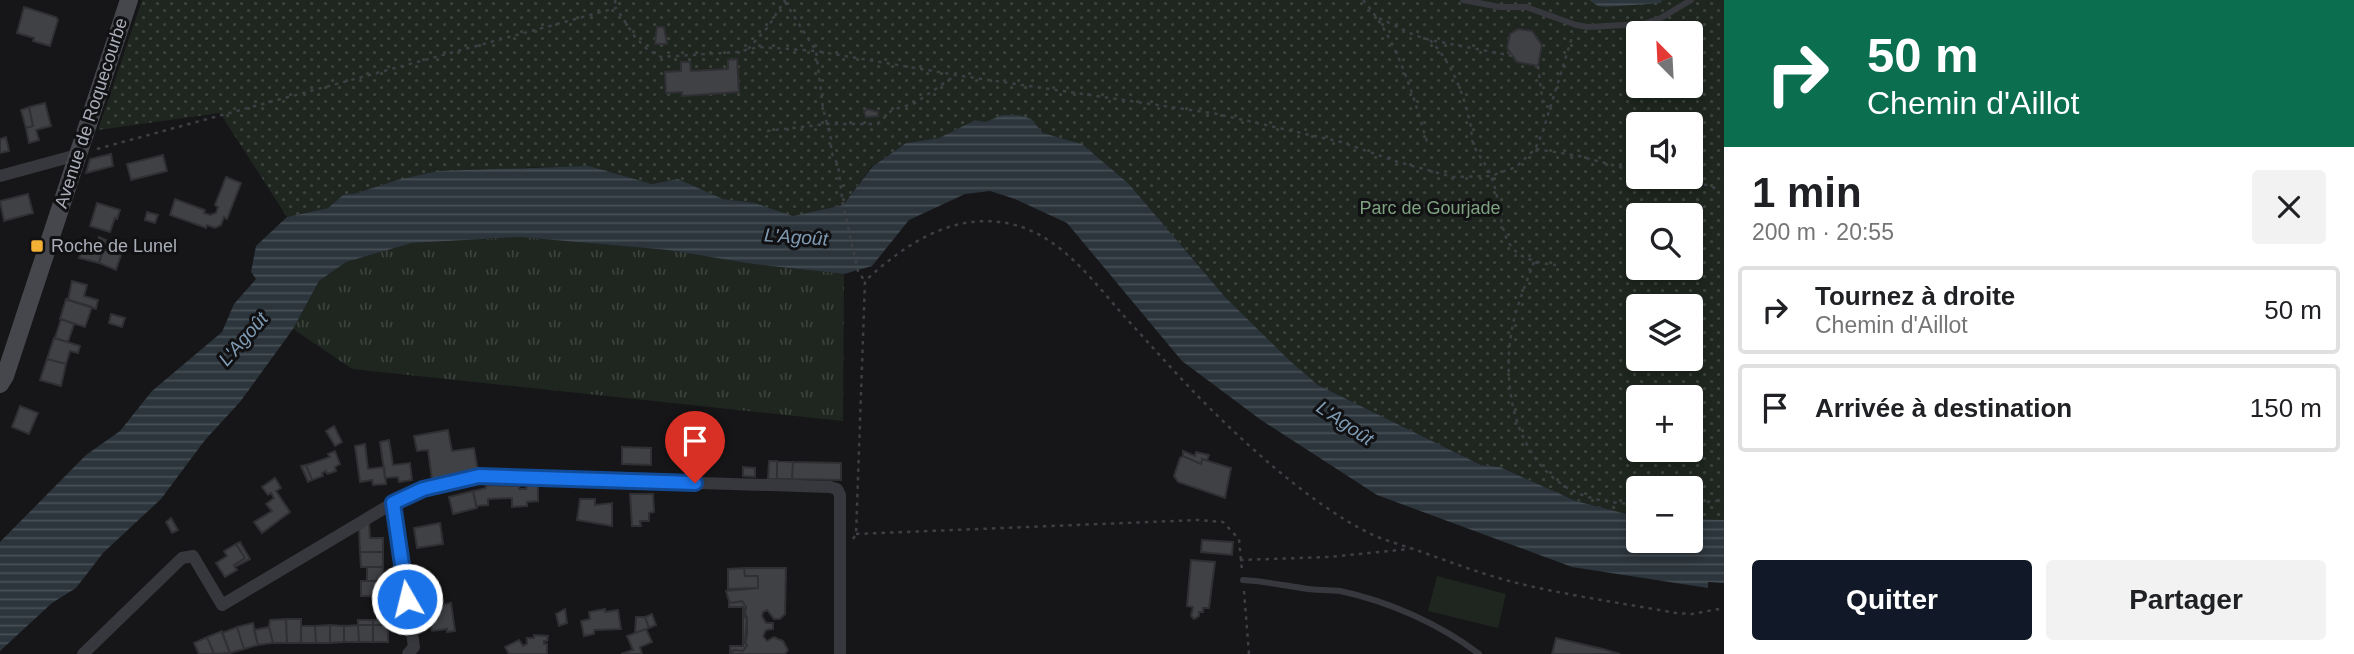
<!DOCTYPE html>
<html lang="fr">
<meta charset="utf-8">
<style>
body{margin:0;font-family:Arial,sans-serif;background:#f2f2f2;color:#202124;height:100vh;display:flex;flex-direction:column;font-size:26px;white-space:nowrap}
*{box-sizing:border-box;margin:0}
p{font-size:23px;color:#757577}
.icon{flex:none;width:38px;height:38px;fill:none;stroke:currentColor;stroke-width:2;stroke-linecap:round;stroke-linejoin:round}
.map{position:relative;flex:1;overflow:hidden}
.panel{display:flex;flex-direction:column;background:#fff;width:630px}
.panel>*{flex:none}
.guide{background:#0b6e4f;color:#fff;overflow:hidden}
.needle{width:46px;rotate:336deg}
.fabs{position:absolute;left:1626px;top:21px;display:grid;gap:14px}
.fabs a{display:grid;place-items:center;width:77px;height:77px;border-radius:7px;background:#fff;box-shadow:0 4px 10px #0003;font-size:35px}
.pin{position:absolute;display:grid;place-items:center;width:60px;height:60px;color:#fff;margin:-72px -30px;border-radius:50% 50% 50% 0;rotate:-45deg;box-shadow:0 0 7px #0007}
.pin .icon{rotate:45deg}
.me{position:absolute;width:77px;margin:-38px;rotate:352deg;stroke-linejoin:round;filter:drop-shadow(0 0 5px #0008)}
.turn{display:flex;align-items:center;gap:24px;height:147px;padding:0 28px;font-size:32px}
.turn .icon{width:91px;height:91px;stroke-width:2.5}
.turn b{display:block;font-size:49px;line-height:60px}
.round{display:grid;place-items:center;flex:none;width:74px;height:74px;border-radius:7px;background:#f2f2f2}
.head{display:flex;align-items:center;justify-content:space-between;height:119px;padding:0 28px}
h1{font-size:42px;font-weight:600;line-height:52px}
.button{display:flex;gap:14px;margin-top:auto;padding:14px 28px}
.button a{flex:1;height:80px;border-radius:7px;background:#111827;color:#fff;font-size:28px;font-weight:600;line-height:80px;text-align:center}
.button a+a{background:#f2f2f2;color:#202124}
ul{padding:0;list-style:none}
li{display:flex;align-items:center;gap:21px;height:88px;margin:0 14px 10px;padding:0 14px;border:4px solid #e0e0e0;border-radius:7px}
li div{flex:1}
li b{display:block;font-size:26px}
li em{font-style:normal}
main{display:flex;flex:1;min-height:0}
.map>svg:first-child{display:block}
</style>
<main>
<div class="map">
<svg width="1724" height="654" viewBox="0 0 1724 654">
<defs>
<pattern id="grass-tufts" width="24" height="20" patternUnits="userSpaceOnUse" patternTransform="scale(1.75)"><rect width="24" height="20" fill="#1e261f"/><path d="M3 7l-1-3M5 7V3M7 7l1-3M15 17l-1-3M17 17v-4M19 17l1-3" fill="none" stroke="#3c433d"/></pattern>
<pattern id="park-dots" width="8" height="8" patternUnits="userSpaceOnUse" patternTransform="scale(1.75)"><rect width="8" height="8" fill="#1e261f"/><path d="M2 2h.1M6 6h.1" fill="none" stroke="#3c433d" stroke-width="1.8" stroke-linecap="round"/></pattern>
<pattern id="water-rules" width="6" height="5" patternUnits="userSpaceOnUse" patternTransform="scale(1.75)"><rect width="6" height="5" fill="#2c353c"/><path d="M0 2.5h6" fill="none" stroke="#485056"/></pattern>
</defs>
<rect width="100%" height="100%" fill="#161618"/>
<!-- grass -->
<path fill="url(#grass-tufts)" d="M520 237 668 250 753 264 844 274 843 421 352 369 293 329 319 281 346 262 412 243Z"/>
<!-- park -->
<path fill="url(#park-dots)" fill-rule="evenodd" d="M142 0H1724V520L1691 519 1690 488H1638V517L1576 501 1500 467 1481 465 1318 385 1290 362 1226 298 1128 183 1082 144 1043 133 1031 120 1019 115H1002L985 122 975 120 939 138 906 143 872 166 843 205 793 216 755 203 723 199 678 179 652 184 589 166 568 168 535 167 397 180 357 193 343 195 328 208 287 217 220 113 98 130ZM1638 33H1690V86H1638ZM1638 124H1690V177H1638ZM1638 215H1690V268H1638ZM1638 306H1690V359H1638ZM1638 397H1690V450H1638Z"/>
<!-- garden -->
<path fill="#1e261f" d="M1437 576 1506 594 1498 628 1428 611Z"/>
<!-- water -->
<path fill="url(#water-rules)" d="M1589 0H1662L1661 3 1605 7 1598 6Z
M1002 115H1019L1031 119 1043 133 1082 144 1128 183 1226 298 1290 361 1318 385 1481 465 1500 467 1576 501 1638 517V541H1690L1691 519 1724 520V583L1708 582V588L1572 567 1377 495 1261 420 1182 361 1067 223 1015 199 990 191 965 194 909 220 872 266 844 274 753 264 668 250 520 237 412 243 346 262 319 281 293 329 240 402 205 440 161 499 103 553 76 588 52 603 0 651V542L86 455 120 431 152 391 222 332 234 304 256 279 251 272 256 246 287 217 328 208 343 195 357 193 397 180 438 171 589 166 652 184 678 179 723 199 755 203 793 216 843 205 873 166 906 143 939 138 975 120 985 122Z"/>
<!-- building -->
<path fill="#404145" stroke="#303034" stroke-width="2" d="M24 7 56 17 58 20 50 46 33 41 34 38 17 33Z
M657 27H664L667 44H655Z
M1518 29 1532 31 1542 45 1538 66 1517 62 1507 48 1510 34Z
M737 59 739 92 682 96V92L666 93 665 72 681 71V62H690L691 71 728 69V60Z
M45 103 51 126 36 130 39 140 29 143 26 128 33 126 29 107Z
M29 107 33 126 26 128 21 110Z
M867 109 878 112V116L866 117 864 112Z
M6 137 9 151 0 153V139Z
M111 154 113 166 86 173 90 159Z
M163 155 167 171 131 180 127 164Z
M226 177 241 183 227 219 224 217 221 225 215 228 207 225 206 228 170 215 175 199 205 210 204 213 210 215 216 213 218 207 215 205Z
M28 194 33 213 4 221 0 201Z
M97 203 120 210 117 219 115 218 110 232 90 226Z
M147 212 158 215 155 223 145 220Z
M99 237 106 240 99 263 79 258 84 243 96 247Z
M103 249 121 255 116 270 99 263Z
M72 281 87 285 84 296 98 300 96 309 68 300Z
M66 299 92 307 85 327 60 319Z
M111 314 125 318 122 327 109 323Z
M61 319 74 324 68 342 55 338Z
M54 338 80 346 78 353 70 351 66 364 47 359Z
M47 359 66 364 61 386 40 380Z
M20 406 38 413 29 434 12 427Z
M334 426 342 442 335 446 326 431Z
M448 430 452 451 474 448 478 471 432 480 428 450 417 451 414 436Z
M389 440 393 465 410 463 412 480 399 482 398 477 385 478 380 442Z
M365 444 368 469 384 467 386 484 373 485 372 480 360 482 355 446Z
M622 447 651 448V465L622 464Z
M335 451 340 464 335 467 336 471 327 474 326 471 322 473 323 476 312 480 306 465 330 457 328 454Z
M1183 451 1195 456 1196 452 1209 455 1207 460 1202 459 1201 464 1183 456Z
M1183 456 1201 464 1202 459 1231 468 1225 498 1178 482 1174 476 1180 458Z
M769 461H777V479H768Z
M777 461 793 462 792 479H777Z
M793 462 841 463V480L792 479Z
M306 465 312 480 308 482 301 466Z
M743 467 755 468V477L743 476Z
M275 478 281 488 276 491 290 512 262 533 254 522 272 511 266 504 274 498 271 493 268 495 262 487Z
M486 485 519 486V489H526L527 486H538V501L527 502V506L512 507V498L488 499V505L476 506 473 491 486 488Z
M473 491 477 508 453 514 449 497Z
M630 494H653L654 512 649 513V521H640L641 526H632Z
M580 499H595V505L612 503V526L577 520Z
M171 518 178 530 172 533 166 522Z
M369 523 370 538H383V552H360L359 529Z
M440 523 443 544 417 548 414 528Z
M1202 540 1233 542 1232 555 1201 552Z
M240 542 250 559 235 567 234 565 245 558 236 544Z
M236 544 245 558 234 565 237 570 225 577 216 563 227 556 224 551Z
M360 552H383V567H361Z
M1191 560 1215 562 1209 608H1203V612H1199V616L1194 619 1191 616 1193 607 1187 606Z
M367 567H383L384 581H367Z
M744 568 745 576H758V588L728 589V569Z
M744 568H786L785 614 780 619H774L767 610 763 612 762 616 766 623H773V629L766 630 763 636 767 641 774 637 783 641 788 650 785 654H730L734 650 743 651 747 645 745 643 747 618 744 617 746 607 742 601 732 603 729 601 726 591 758 588V576H745Z
M361 581H384V596H361Z
M729 601 732 603 742 601 746 607 744 610 747 618V635L745 643 747 645 743 651 734 650 730 652V646H743V607H729Z
M451 603 455 631 447 632V629L432 631 428 607Z
M565 609 567 623 559 626 556 614Z
M605 609V612L618 610 621 629 594 630V634L584 636 581 621 590 619 589 612Z
M652 614 656 625 649 628 645 617Z
M636 617H645L649 628 635 633Z
M286 619H301V643H287Z
M286 619 287 643H273L269 627 270 620Z
M388 619V625H373V620Z
M358 620H373V625H358Z
M253 623 258 645 244 649 237 627Z
M330 625V643H316L315 626Z
M330 625 344 626V642L330 643Z
M358 625 359 642H344V626Z
M358 625H373V642H359Z
M373 625H388V642H373Z
M301 626H315L316 643H301Z
M237 627 244 649 230 653 222 633Z
M269 627 273 643 258 645 254 630Z
M646 629 652 642 640 647 642 654H621L633 650 627 636Z
M222 631 230 653 214 654 207 637Z
M534 635 548 636 547 641H544V644H547V654H509L505 647 519 640 523 646 527 644V638H534Z
M207 637 214 654H199L194 643Z
M1556 638 1603 649 1620 654H1552Z"/>
<g fill="none" stroke-linecap="round" stroke-linejoin="round">
<!-- path -->
<path stroke="#3d3f44" stroke-width="2.5" stroke-dasharray="3.5 5" stroke-linecap="butt" d="M615 0 616 8
M1363 0C1398 40 1412 92 1427 142
M785 2 816 51 823 108 831 139V152L838 165 843 205 858 271 864 280
M1379 18 1414 35 1430 40 1513 56
M1430 40C1453 64 1464 95 1471 127 1472 132 1471 138 1473 143 1476 154 1487 164 1491 176 1508 220 1490 259 1556 265
M748 49 768 27 785 0
M1538 66 1543 105 1549 107
M767 131 827 124H878L892 110 915 103 956 75
M97 149 616 8 635 37 648 50 661 57 737 52 759 47 816 51 956 75 1217 114 1341 142 1398 162 1453 177 1491 176 1516 167 1535 149 1542 134 1573 34
M1536 149 1579 156 1638 172
M1654 177 1678 184 1708 185 1717 189
M1534 262C1528 278 1521 295 1516 312 1497 379 1513 470 1585 496 1602 502 1621 503 1638 505
M1690 504 1724 500
M856 534 1198 520 1223 522 1239 539 1242 571
M853 539 856 534 865 281C905 244 954 211 1011 224 1060 235 1093 281 1124 316 1147 341 1169 366 1192 390 1238 438 1310 504 1369 533 1385 541 1403 545 1419 551 1456 564 1492 578 1530 586 1578 597 1627 604 1676 613L1692 614 1724 608
M1240 560 1328 557 1410 549
M1244 591 1249 654"/>
<!-- lane -->
<path stroke="#37383d" stroke-width="6" d="M1463 0 1500 7H1526L1576 25 1588 27 1643 24 1661 18 1691 0
M1243 580C1263 581 1282 585 1302 588 1315 591 1328 589 1340 591 1388 601 1440 624 1479 654"/>
<!-- street -->
<path stroke="#37383d" stroke-width="12" d="M0 176 77 155
M393 503 414 647 408 654
M83 654 182 558 193 556 222 605 393 503 423 489 479 476 830 487 837 489 840 495V654"/>
<!-- secondary -->
<path stroke="#45474d" stroke-width="18" d="M0 384 5 376 129 0"/>
</g>
<g fill="none" stroke-linecap="round" stroke-linejoin="round">
<!-- route casing -->
<g stroke="#114b97" stroke-width="18">
<path id="route" d="M407 599 393 503 423 489 479 476 695 483"/>
</g>
<!-- route -->
<use href="#route" stroke="#1a73e8" stroke-width="12"/>
</g>
<!-- markers -->
<rect fill="#f2b134" stroke="#111113" stroke-width="2.5" x="30" y="239" width="14" height="14" rx="3.5"/>
<g text-anchor="middle" dominant-baseline="central" stroke-width="6" stroke-linejoin="round" paint-order="stroke">
<!-- street labels -->
<g font-size="18" fill="#a8adb8" stroke="#111113">
<text transform="translate(91 113) rotate(-72)">Avenue de Roquecourbe</text>
</g>
<!-- park labels -->
<g font-size="18" fill="#7fa381" stroke="#111113">
<text x="1430" y="208">Parc de Gourjade</text>
</g>
<!-- poi labels -->
<g font-size="18" fill="#a8adb8" stroke="#111113" text-anchor="start">
<text x="51" y="246">Roche de Lunel</text>
</g>
<!-- water labels -->
<g font-size="19" font-style="italic" fill="#7f9bb3" stroke="#111113">
<text transform="translate(796 237) rotate(4)">L'Agoût</text>
<text transform="translate(243 339) rotate(-49)">L'Agoût</text>
<text transform="translate(1345 423) rotate(34)">L'Agoût</text>
</g>
</g>
</svg>
<div class="fabs">
<a><svg class="needle" viewBox="-14 -14 28 28"><path d="M0-13l5 13h-10z" fill="#e53935"/><path d="M0 13l5-13h-10z" fill="#757577"/></svg></a>
<a><svg class="icon" aria-label="sound" viewBox="0 0 24 24"><path d="M4 9h4l5-4v14l-5-4H4zM17 9q2 3 0 6"/></svg></a>
<a><svg class="icon" aria-label="search" viewBox="0 0 24 24"><circle cx="10" cy="10" r="6"/><path d="M15 15l6 6"/></svg></a>
<a><svg class="icon" aria-label="layers" viewBox="0 0 24 24"><path d="M12 4l9 5-9 5-9-5zM3 14l9 5 9-5"/></svg></a>
<a>+</a>
<a>−</a>
</div>
<div class="pin" style="left:695px;top:483px;background:#d93025"><svg class="icon" aria-label="arrive" viewBox="0 0 24 24"><path d="M6 21V4h12l-3 4 3 4H6"/></svg></div>
<svg class="me" style="left:407px;top:599px" viewBox="-20 -20 40 40"><circle r="17" fill="#1a73e8" stroke="#fff" stroke-width="3"/><path d="M0-11L8 9 0 5-8 9z" fill="#fff"/></svg>
</div>
<section class="panel">
<div class="guide">
<div class="turn"><svg class="icon" aria-label="right" viewBox="0 0 24 24"><path d="M7 20v-9h11M14 6l5 5-5 5"/></svg><div><b>50 m</b>Chemin d'Aillot</div></div>
</div>
<div class="head"><div><h1>1 min</h1><p>200 m · 20:55</p></div><a class="round"><svg class="icon" aria-label="close" viewBox="0 0 24 24"><path d="M6 6l12 12M18 6L6 18"/></svg></a></div>
<ul>
<li><svg class="icon" aria-label="right" viewBox="0 0 24 24"><path d="M7 20v-9h11M14 6l5 5-5 5"/></svg><div><b>Tournez à droite</b><p>Chemin d'Aillot</p></div><em>50 m</em></li>
<li><svg class="icon" aria-label="arrive" viewBox="0 0 24 24"><path d="M6 21V4h12l-3 4 3 4H6"/></svg><div><b>Arrivée à destination</b></div><em>150 m</em></li>
</ul>
<div class="button"><a>Quitter</a><a>Partager</a></div>
</section>
</main>
